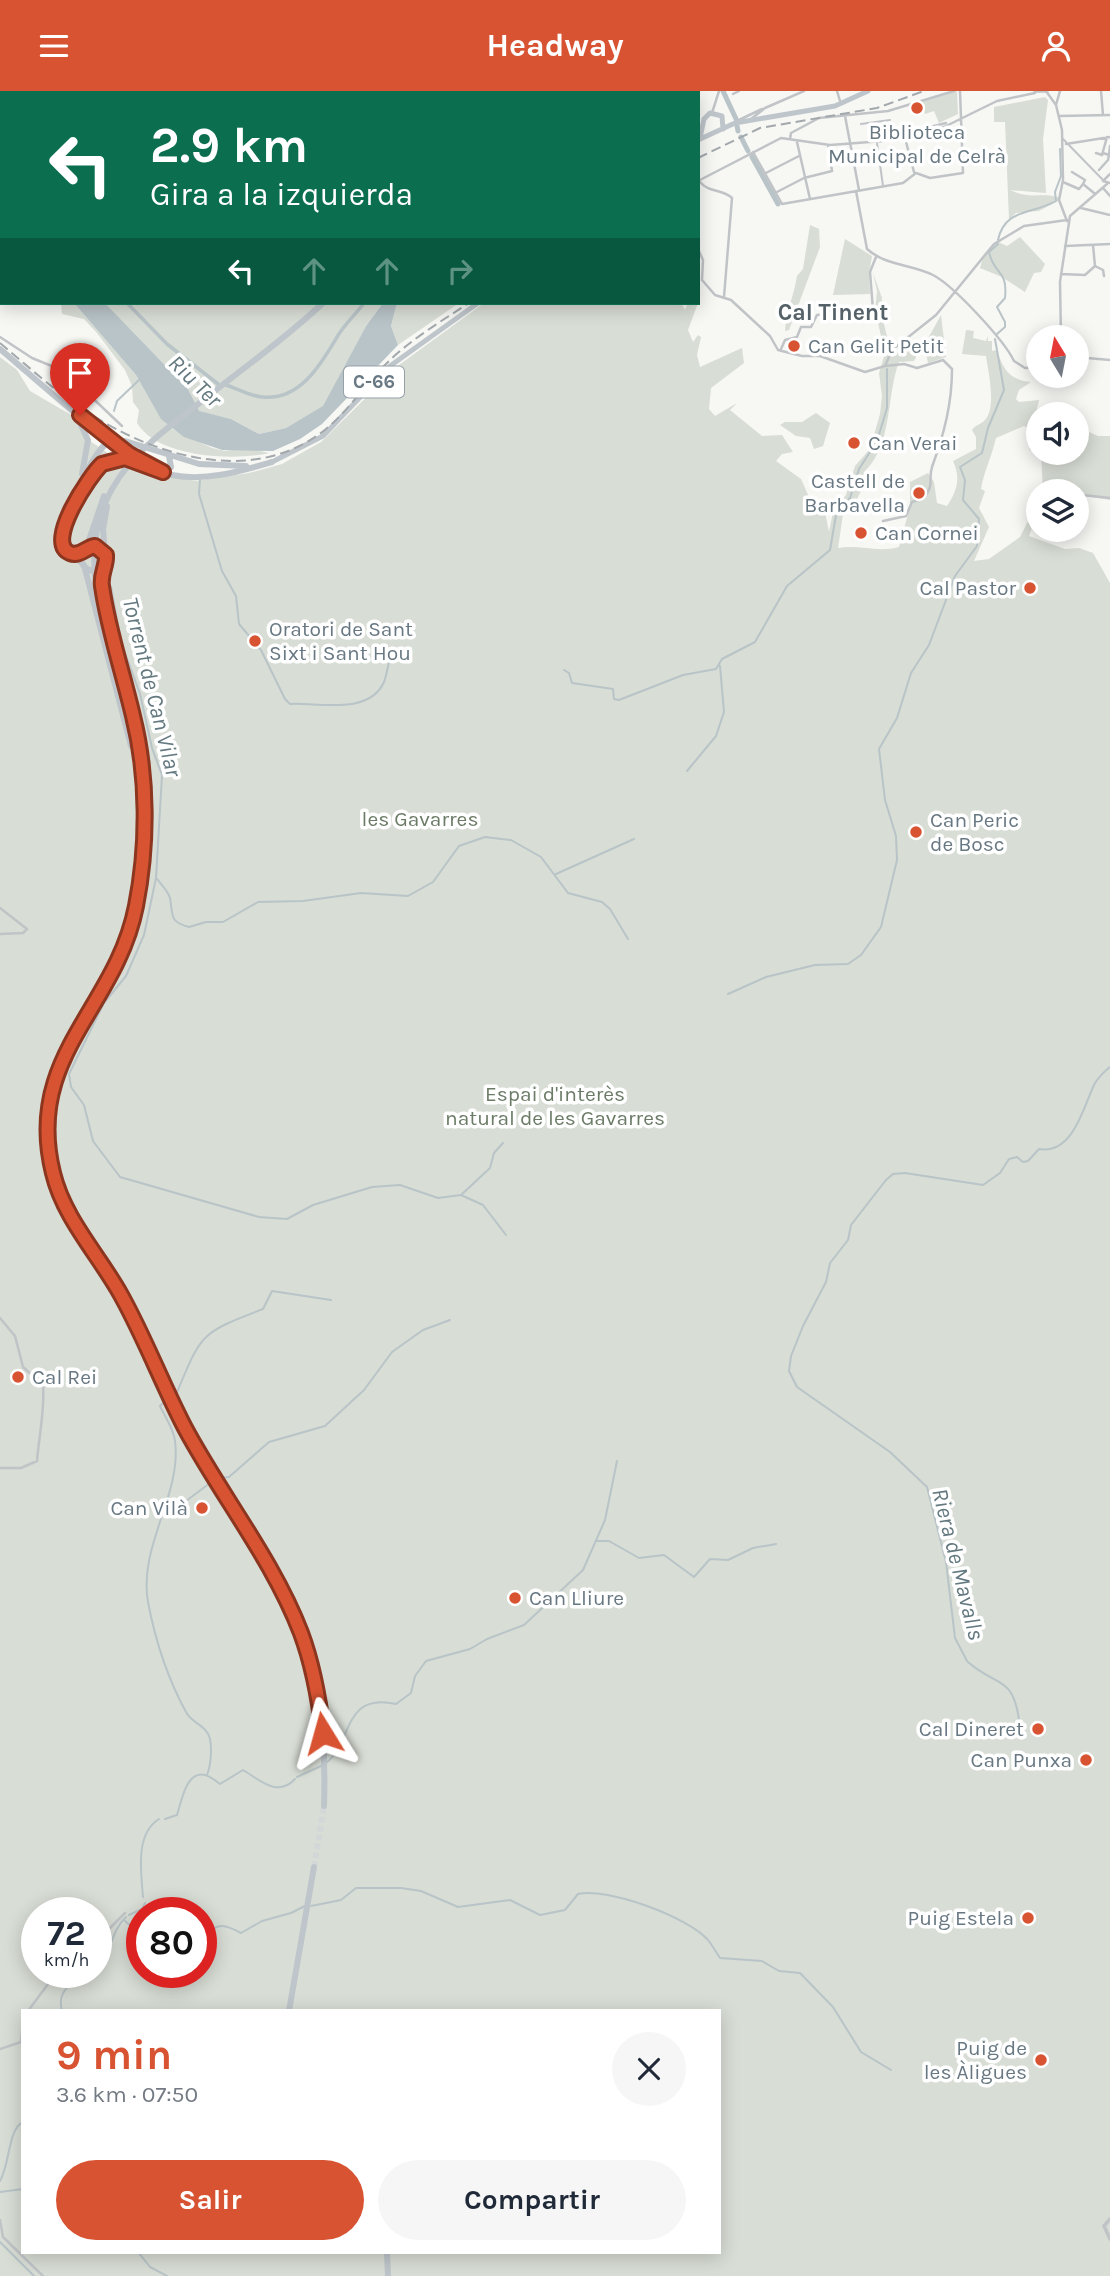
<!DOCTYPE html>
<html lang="es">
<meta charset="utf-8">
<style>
body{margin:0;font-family:Karla,sans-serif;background:#f6f6f7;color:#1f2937;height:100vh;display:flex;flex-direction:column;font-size:26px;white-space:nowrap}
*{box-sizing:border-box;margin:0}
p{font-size:23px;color:#747a83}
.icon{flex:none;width:38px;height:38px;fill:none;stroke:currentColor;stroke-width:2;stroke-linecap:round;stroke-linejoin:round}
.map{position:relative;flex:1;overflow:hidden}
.side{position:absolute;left:21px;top:1918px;width:700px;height:245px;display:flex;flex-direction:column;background:#fff;border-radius:0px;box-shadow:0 4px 18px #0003}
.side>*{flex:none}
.hud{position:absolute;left:0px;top:0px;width:700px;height:214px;box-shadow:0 4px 18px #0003;background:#0b6e4f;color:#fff;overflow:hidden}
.needle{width:46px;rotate:350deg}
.fabs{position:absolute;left:1026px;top:234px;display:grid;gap:14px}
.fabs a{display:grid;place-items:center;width:63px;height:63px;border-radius:50%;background:#fff;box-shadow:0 4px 18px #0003;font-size:35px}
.speed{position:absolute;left:21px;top:1806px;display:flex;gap:14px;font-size:35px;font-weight:700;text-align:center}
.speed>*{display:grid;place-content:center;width:91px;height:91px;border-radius:50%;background:#fff;box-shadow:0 4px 18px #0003;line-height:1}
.speed small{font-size:18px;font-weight:400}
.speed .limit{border:10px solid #d22;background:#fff;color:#111}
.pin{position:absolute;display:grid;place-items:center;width:60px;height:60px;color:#fff;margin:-72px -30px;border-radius:50% 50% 50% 0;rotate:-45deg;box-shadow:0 0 7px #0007}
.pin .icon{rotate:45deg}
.me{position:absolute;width:77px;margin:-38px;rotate:352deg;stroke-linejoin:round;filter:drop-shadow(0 0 5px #0008)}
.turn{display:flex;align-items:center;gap:24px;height:147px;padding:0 35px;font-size:32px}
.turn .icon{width:91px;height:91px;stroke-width:2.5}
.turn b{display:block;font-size:49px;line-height:60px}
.lanes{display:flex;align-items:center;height:66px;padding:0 35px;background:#0003;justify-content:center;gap:35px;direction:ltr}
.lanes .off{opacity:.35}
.round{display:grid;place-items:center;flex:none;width:74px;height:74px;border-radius:37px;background:#f6f6f7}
.head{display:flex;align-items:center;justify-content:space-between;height:119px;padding:0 35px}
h1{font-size:42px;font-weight:700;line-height:52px;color:#d85332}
.button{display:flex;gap:14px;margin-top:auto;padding:14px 35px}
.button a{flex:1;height:80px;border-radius:42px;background:#d85332;color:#fff;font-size:28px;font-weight:700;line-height:80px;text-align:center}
.button a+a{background:#f6f6f7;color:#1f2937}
header{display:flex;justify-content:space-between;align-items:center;height:91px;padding:0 35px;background:#d85332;color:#fff;font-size:32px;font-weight:700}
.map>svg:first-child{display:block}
</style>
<header><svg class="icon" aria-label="menu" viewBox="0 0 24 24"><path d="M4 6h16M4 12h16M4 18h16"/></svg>Headway<svg class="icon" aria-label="person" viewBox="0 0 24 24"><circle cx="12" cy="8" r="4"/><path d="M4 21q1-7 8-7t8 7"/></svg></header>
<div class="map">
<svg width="1110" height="2185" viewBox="0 0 1110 2185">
<rect width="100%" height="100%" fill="#f7f7f4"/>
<!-- green -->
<path fill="#d8ddd5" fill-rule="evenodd" d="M957 0 958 23 939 32 934 20 925 23 921 11Z
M1045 6 1048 9 1043 48 1046 102 1010 99C1031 109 1038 101 1058 106V110L1039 120 1016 122 1009 128 1005 31H994V16Z
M810 134 819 138 820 156 789 239 785 240C786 220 794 205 797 185L803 178Z
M1020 146 1045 173 1041 181 1034 182 1025 201 1002 186 980 177 984 163 998 151 1007 155Z
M845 148 872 165 869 183 870 203 833 204Z
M873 182 882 207 881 221 890 258 898 261 925 253 941 224 946 266 928 272 926 262 919 261 914 270 899 271C886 305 893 353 865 380 866 395 856 414 843 423L838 457C859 453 878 462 899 456L910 416V391L928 382 934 391 937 412 947 415C957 400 961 387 953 370L976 358V346L972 339C976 333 981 334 985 329 997 316 988 280 986 265L962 263 966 239 974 240 973 247 986 250 988 245V250H992V260L997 259C1003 279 1010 289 1031 291L1019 299 1016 308 1019 311 1039 309 1035 326 1038 352 1029 360 1033 346 1030 338 1024 335 996 347C992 365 984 380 981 398L985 400 979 417 989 436 974 470 989 468 1020 446 1038 410V421L1029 445 1065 458 1079 457 1093 462 1110 492V2185H0V266L17 279 30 300 73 325 84 346 130 377 135 374 161 385 196 390 249 382 282 373 321 351 399 274 484 212H681L685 219 688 212H698L688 239 693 251 698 244 701 246 697 264 700 276 742 257 744 272 711 297 709 318 715 325 737 312 730 319 762 345 782 344 793 361 782 363 776 370 801 388 809 406 825 421 829 441 833 421 846 404 855 375 870 358 880 323 882 305 879 282 885 262 875 219 877 200ZM37 1822H96V1881H37ZM142 1822H201V1881H142ZM23 1920H719V2161H23Z
M61 212H74L136 284 160 325 173 338 212 357 225 360 247 357 269 362C235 370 158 367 137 332L139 319 133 311 132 295 125 279 97 242 84 228 62 223Z
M105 212H383L366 235 323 316 286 337 259 343 231 328 199 321 188 298Z
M397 212H459L398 254 391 235Z
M816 322 830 332 823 355 814 358 810 347 796 345 780 334 785 331H802Z
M1076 335 1098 345H1110V409L1079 404 1071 394 1064 395 1065 401H1043L1041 362H1076Z"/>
<!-- water -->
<path fill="#b9c4c8" d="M74 212H105L188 298 199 320 231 328 259 343 286 337 323 315 366 235 383 212H397L391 235 398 254 322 333 300 348 273 360 222 359 184 346 161 328 136 284Z"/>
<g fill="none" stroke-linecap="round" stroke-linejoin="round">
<!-- stream -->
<path stroke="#b9c4c8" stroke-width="2" d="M416 0V2
M621 2 622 0
M998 149C1005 117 1031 124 1056 110L1055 101 1061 85 1060 58
M997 243 1005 236V231L997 216 1005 207C1008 177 994 185 989 161L998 153
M114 320 117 310 139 289
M200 389 199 403 222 480 236 505 239 533 261 559 285 608 290 613C317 611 369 625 384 591 387 583 388 573 391 564
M111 496 121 551 140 603 152 657 162 684 156 787 144 844 126 885 104 912 69 983 71 996 84 1014 93 1050 120 1086 259 1126 287 1128 313 1114 372 1096 400 1094 438 1107 461 1104 490 1077 494 1062 503 1052
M564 579 569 582 572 592 613 598 614 608 619 609 683 584 716 578 722 568 755 551 787 495 830 459 836 424 850 407 859 378 877 350 887 317V278
M687 680 716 645 724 621 720 575
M556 783 634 748
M157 788C161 793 168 800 170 807 173 824 169 831 189 836L206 831H223L258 811 303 810 361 802 408 805 433 791 459 755 485 746 511 749 541 766 568 802 602 811 610 818 628 848
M728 903 766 886 815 874 848 873 861 864 881 836 897 769 896 745 885 709 879 658 897 627 911 582 929 554 955 485 977 455 979 428 963 409 965 389 960 376 982 362 988 337 1004 299 995 248
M461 1104 483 1114 506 1144
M175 1306C202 1242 198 1243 263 1218L272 1200 331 1209
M163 1312 160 1315C165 1326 174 1338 175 1350 182 1404 138 1455 148 1511 155 1548 168 1588 186 1621 192 1633 207 1634 210 1648 212 1658 211 1674 207 1684
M219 1387 229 1386 269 1351 325 1335 364 1299 392 1261 423 1239 450 1229
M168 1419 182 1413 210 1392
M597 1450H609L639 1467 664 1464 694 1486 710 1468 728 1469 753 1457 776 1453
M967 1570 955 1547 946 1471 927 1396 890 1361 797 1296 789 1280 791 1265 803 1235 826 1191 830 1172 848 1149 851 1134 886 1089 893 1083 905 1082 983 1094 1000 1082 1009 1068 1017 1066 1023 1071 1028 1070 1039 1058C1074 1064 1084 1013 1095 992 1099 986 1105 980 1110 976
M968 1571C996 1596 1013 1584 1019 1629
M326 1672C353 1652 342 1601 396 1613L411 1602 415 1585 426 1570 470 1558 487 1548 524 1534 583 1479 605 1429 617 1370
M297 1686 321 1675
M165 1728 177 1724C181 1712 186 1679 205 1684 210 1685 216 1690 220 1693L243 1679C260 1689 277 1707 295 1688
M143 1806C141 1780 135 1743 159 1728
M311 1815 341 1809 356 1797H401L421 1800 458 1816 510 1809 540 1824 565 1819 578 1803C607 1796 688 1826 708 1849 712 1854 716 1861 720 1867L762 1870 779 1880 800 1882 833 1916 861 1961 891 1979
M129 1824 142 1818 145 1812
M125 1830 142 1845
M201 1873H207L212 1868 207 1846C215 1829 228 1835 241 1842L262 1830 291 1822 305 1815
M96 1874C113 1861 110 1841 126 1826
M62 1920C56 1899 73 1892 87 1881
M0 2090C10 2073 8 2038 23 2031
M0 2101 23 2098
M0 2151 34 2185
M138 2161 150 2176 167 2185"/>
<!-- canal -->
<path stroke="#b9c4c8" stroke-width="3.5" d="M335 0 336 2
M0 92 2 94
M127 212 167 253 218 293
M226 294C238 298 250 305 262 306 300 310 321 273 337 246 344 234 356 223 364 212"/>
<!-- river -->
<path stroke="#b9c4c8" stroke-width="5" d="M723 0 737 30
M737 35 738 40
M741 46 748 60
M752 66 778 113"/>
<!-- trunk-tunnel -->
<path stroke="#d3d7d8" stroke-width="6" stroke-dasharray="6 3" stroke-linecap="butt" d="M314 1776 324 1715"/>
<!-- pedestrian -->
<path stroke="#c0c4c7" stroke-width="2" d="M861 33 890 29
M1063 48 1103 89
M877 52 883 95"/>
<!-- minor -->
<path stroke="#c0c4c7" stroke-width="2.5" d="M13 0 14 2
M837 0 840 10
M1046 0 1056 14 1062 39 1063 89 1059 109 1067 130
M1101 0 1103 24
M733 3 739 0
M1056 14 1060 0
M712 22 719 0
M845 25 859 99
M1059 25 1110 24
M751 28 765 17 804 0
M739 29 762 18
M905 47 914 81
M790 48 791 42 819 27 888 20 954 0
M875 50 946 32
M797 51 810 108
M1066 53 1110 46
M753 61 782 113 903 92 916 82 930 87 963 82 960 0
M1096 62 1102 64 1107 46
M1109 64 1110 55
M1099 79 1108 69 1109 64 1103 62
M1072 81 1085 89 1083 93
M764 83 799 65
M1110 83 1103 90 1110 92
M698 90 781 47 830 54 910 48 944 36 997 10 1035 2
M700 91C709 102 723 98 732 107L724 206
M1063 91 1079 98 1083 93 1094 102
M1103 97 1110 105
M698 98V100
M856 100 867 158C886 175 911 173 933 184 954 195 1004 249 1014 270L1025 277 1038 276
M775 102 804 87 832 80 828 54
M1081 117 1110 124
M1093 154 1095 175
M1065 155 1110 153
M698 158 703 169 702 189 715 204 731 209 770 245 778 259 802 265H820L865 281 885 275 892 259 936 224 994 153 1024 135 1067 129
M1061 183 1085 184 1095 175 1103 179 1104 185
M0 246 32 267 64 280 122 335
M1061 247 1060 191 1070 125 1107 93
M781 258 785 249 797 246 801 236H811L817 224 826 223 831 216 873 219 870 181 876 166
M1076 266 1110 269
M1082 404 1110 407
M883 430 906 425 912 411 924 407C935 392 928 389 932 376 944 343 952 313 952 278L943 269 917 277 904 273 885 275
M0 817 27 838 23 842 0 843
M0 1227 15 1245 23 1276 43 1294C45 1320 39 1344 37 1370L21 1377H0
M96 1851 125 1822
M28 1920 57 1881
M0 1958 21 1951 23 1932
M0 2129 3 2146 43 2185"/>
<!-- tertiary -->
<path stroke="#c0c4c7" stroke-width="3.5" d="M1035 0H1047
M1110 2128 1104 2135 1110 2148"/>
<!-- primary -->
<path stroke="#bfc6cb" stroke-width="5" d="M700 47 704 28 710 22 722 25 723 38
M698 49 735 32 835 15 868 0
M272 371 323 345 390 275 478 212"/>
<!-- trunk -->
<path stroke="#bfc6cb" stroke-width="6" d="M318 0 319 2
M323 212C284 249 239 280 197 314 161 342 124 368 105 412 68 499 138 613 144 703 147 752 143 809 125 855 91 944 16 988 58 1099 74 1138 103 1172 123 1209 147 1251 163 1297 186 1339 223 1406 271 1469 300 1539 322 1595 326 1656 324 1715
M0 258C39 290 127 374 172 384 205 391 241 380 272 371
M76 324 88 349 82 383
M160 377 171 376 169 365
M85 394C96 375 113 360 135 371
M81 467a13 13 0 1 1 26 0a13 13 0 1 1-26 0Z
M86 458 104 405
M105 462 103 439 107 415
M83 473 64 457C58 436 89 366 106 353L125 350 199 373 246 375
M105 473 102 496 138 648
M84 474 131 655
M289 1920 314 1776
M387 2161 388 2185"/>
<!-- rail -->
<path stroke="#a2a8ac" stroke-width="2" stroke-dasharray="10 5" stroke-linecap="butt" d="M698 67 760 37 877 17 924 0
M0 252C30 277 59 304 92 324 161 368 257 394 326 338 348 320 364 295 384 275 408 250 440 231 469 212"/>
</g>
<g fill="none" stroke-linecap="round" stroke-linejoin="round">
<!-- route casing -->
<g stroke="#8c3620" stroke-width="18">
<path id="route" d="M80 324 129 363 163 381 125 367 102 373C90 384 44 452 70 462 80 466 86 456 95 455L106 464C107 475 100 483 102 495 108 538 123 582 133 625 148 685 148 754 136 815 116 918 24 965 53 1082 64 1128 99 1164 121 1204 145 1247 162 1293 185 1337 222 1406 273 1469 301 1542 313 1574 319 1608 323 1642"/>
</g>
<!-- route -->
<use href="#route" stroke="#d85332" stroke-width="12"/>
</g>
<!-- markers -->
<g fill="#d85332" stroke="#fff" stroke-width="2.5">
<circle cx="917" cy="17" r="7"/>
<circle cx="794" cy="255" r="7"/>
<circle cx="854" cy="352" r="7"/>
<circle cx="919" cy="402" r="7"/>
<circle cx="861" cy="442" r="7"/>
<circle cx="1030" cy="497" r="7"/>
<circle cx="255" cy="550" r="7"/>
<circle cx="916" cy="741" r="7"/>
<circle cx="18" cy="1286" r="7"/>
<circle cx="202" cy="1417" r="7"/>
<circle cx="515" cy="1507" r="7"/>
<circle cx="1038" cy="1638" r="7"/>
<circle cx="1086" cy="1669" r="7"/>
<circle cx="1028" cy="1827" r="7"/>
<circle cx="1041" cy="1969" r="7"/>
</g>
<g text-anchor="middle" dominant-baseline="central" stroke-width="7" stroke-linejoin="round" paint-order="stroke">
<!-- shield labels -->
<rect fill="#fff" stroke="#95a0a8" stroke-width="2" x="344" y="275.5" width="60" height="31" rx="5"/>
<g font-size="19" font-weight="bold" fill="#687883">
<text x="374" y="291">C-66</text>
</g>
<!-- poi labels -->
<g font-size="21" fill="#687883" stroke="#fff" text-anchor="start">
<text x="917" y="41" text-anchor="middle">Biblioteca<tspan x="917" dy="24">Municipal de Celrà</tspan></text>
<text x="808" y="255">Can Gelit Petit</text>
<text x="868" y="352">Can Verai</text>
<text x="905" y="390" text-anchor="end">Castell de<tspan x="905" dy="24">Barbavella</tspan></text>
<text x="875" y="442">Can Cornei</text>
<text x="1016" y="497" text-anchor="end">Cal Pastor</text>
<text x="269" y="538">Oratori de Sant<tspan x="269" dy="24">Sixt i Sant Hou</tspan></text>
<text x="930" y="729">Can Peric<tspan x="930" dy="24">de Bosc</tspan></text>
<text x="32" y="1286">Cal Rei</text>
<text x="188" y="1417" text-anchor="end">Can Vilà</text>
<text x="529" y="1507">Can Lliure</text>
<text x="1024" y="1638" text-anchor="end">Cal Dineret</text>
<text x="1072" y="1669" text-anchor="end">Can Punxa</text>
<text x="1014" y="1827" text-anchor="end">Puig Estela</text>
<text x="1027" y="1957" text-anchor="end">Puig de<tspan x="1027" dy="24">les Àligues</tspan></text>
</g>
<!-- park labels -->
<g font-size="21" fill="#6b7b66" stroke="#fff">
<text x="420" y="728">les Gavarres</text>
<text x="555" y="1003">Espai d'interès<tspan x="555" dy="24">natural de les Gavarres</tspan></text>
</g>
<!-- neighbourhood labels -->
<g font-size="23" font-weight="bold" fill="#556169" stroke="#fff">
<text x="833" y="221">Cal Tinent</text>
</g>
<!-- water labels -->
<g font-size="23" font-style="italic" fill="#63787f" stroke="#fff">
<text transform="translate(195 290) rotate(44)">Riu Ter</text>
<text transform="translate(152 596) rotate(76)">Torrent de Can Vilar</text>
<text transform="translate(958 1473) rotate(76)">Riera de Mavalls</text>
</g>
</g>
</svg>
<div class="fabs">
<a><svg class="needle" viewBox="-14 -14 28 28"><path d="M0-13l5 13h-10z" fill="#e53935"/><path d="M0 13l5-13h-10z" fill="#747a83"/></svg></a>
<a><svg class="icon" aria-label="sound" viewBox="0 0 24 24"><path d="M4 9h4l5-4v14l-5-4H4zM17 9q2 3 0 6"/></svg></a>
<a><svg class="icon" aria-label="layers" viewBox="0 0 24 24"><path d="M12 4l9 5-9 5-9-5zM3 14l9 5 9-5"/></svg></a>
</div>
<div class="speed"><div>72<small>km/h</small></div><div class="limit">80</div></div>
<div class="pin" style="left:80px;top:324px;background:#d93025"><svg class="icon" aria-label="arrive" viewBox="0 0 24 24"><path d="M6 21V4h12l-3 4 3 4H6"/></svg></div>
<svg class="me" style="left:323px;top:1642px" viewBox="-20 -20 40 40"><path d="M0-17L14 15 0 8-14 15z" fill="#d85332" stroke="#fff" stroke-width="4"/></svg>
<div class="hud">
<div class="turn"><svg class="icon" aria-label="left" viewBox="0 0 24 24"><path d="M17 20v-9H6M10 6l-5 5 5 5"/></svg><div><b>2.9 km</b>Gira a la izquierda</div></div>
<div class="lanes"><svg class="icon" aria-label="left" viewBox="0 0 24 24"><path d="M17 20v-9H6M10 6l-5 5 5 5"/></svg><svg class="icon off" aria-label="ahead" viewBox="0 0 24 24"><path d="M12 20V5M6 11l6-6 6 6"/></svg><svg class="icon off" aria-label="ahead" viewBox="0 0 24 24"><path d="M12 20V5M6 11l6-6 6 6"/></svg><svg class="icon off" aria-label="right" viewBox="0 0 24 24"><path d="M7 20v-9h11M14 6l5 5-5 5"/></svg></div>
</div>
<section class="side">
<div class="head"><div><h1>9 min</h1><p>3.6 km · 07:50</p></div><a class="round"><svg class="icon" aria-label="close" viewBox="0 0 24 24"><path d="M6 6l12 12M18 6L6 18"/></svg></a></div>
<div class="button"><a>Salir</a><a>Compartir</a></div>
</section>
</div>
